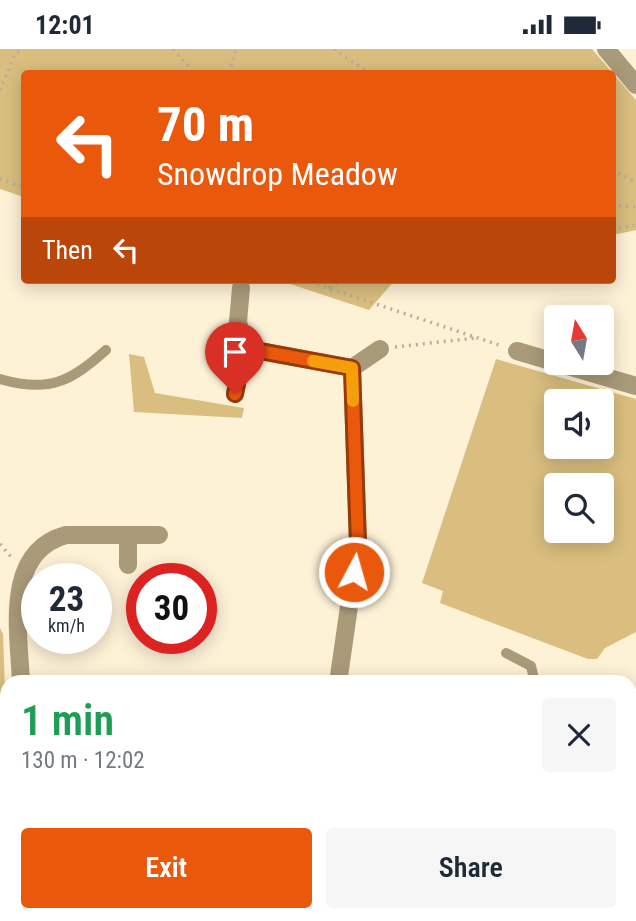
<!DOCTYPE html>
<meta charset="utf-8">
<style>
body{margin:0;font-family:"Roboto Condensed",sans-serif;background:#f6f6f7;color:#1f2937;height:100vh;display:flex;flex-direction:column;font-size:26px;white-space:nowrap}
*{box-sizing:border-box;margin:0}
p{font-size:23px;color:#747a83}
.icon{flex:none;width:38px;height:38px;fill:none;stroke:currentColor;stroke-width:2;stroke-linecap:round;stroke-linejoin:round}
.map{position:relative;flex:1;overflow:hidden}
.side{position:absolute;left:0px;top:626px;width:637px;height:247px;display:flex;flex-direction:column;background:#fff;border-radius:21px 21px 0 0;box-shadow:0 4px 18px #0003}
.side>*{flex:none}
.banner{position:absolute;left:21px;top:21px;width:595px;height:214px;border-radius:7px;box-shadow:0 4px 18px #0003;background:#ea580c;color:#fff;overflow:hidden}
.needle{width:46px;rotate:349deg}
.tools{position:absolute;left:544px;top:256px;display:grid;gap:14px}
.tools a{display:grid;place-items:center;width:70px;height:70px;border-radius:7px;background:#fff;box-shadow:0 4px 18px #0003;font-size:35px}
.speed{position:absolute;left:21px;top:514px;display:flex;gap:14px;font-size:35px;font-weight:700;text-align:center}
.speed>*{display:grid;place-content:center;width:91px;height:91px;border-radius:50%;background:#fff;box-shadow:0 4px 18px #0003;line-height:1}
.speed small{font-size:18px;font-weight:400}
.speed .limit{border:10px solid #d22;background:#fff;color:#111}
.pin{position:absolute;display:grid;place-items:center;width:60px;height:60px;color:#fff;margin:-72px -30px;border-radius:50% 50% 50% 0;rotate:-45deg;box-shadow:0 0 7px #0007}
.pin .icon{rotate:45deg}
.me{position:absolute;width:77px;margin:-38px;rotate:6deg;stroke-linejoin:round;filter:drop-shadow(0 0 5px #0008)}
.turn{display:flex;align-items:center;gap:24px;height:147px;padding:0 21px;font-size:32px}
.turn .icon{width:91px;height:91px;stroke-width:2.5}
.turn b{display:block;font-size:49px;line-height:60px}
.then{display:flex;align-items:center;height:66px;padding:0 21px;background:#0003;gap:14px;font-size:26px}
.round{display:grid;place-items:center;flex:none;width:74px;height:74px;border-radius:7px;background:#f6f6f7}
.overview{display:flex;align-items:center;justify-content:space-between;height:119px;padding:0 21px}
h1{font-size:42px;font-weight:600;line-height:52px;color:#1e9e55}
.button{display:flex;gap:14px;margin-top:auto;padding:14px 21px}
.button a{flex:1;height:80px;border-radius:7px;background:#ea580c;color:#fff;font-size:28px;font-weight:600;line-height:80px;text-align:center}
.button a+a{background:#f6f6f7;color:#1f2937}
.status{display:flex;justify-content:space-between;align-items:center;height:49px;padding:0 35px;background:#fff;direction:ltr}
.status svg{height:19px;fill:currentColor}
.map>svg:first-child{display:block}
</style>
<div class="status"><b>12:01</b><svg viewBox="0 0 49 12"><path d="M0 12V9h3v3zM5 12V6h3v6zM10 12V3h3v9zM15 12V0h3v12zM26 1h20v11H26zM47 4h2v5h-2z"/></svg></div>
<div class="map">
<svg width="636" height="872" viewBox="0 0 636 872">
<rect width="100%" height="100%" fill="#fdf1d6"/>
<!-- green -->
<path fill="#dabe7f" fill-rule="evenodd" d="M0 0H592L636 51V181L613 186 612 24H24V148L0 140Z
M278 231H395L369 261Z
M129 305 144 308 155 344 244 359 242 369 134 363Z
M496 310 636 350V583L605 599 597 610H588L440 554 443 542 422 534ZM556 352H602V397H556ZM556 436H602V481H556Z
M0 579 3 585 7 697 0 704Z
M7 732V811L0 812V733Z
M636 806V872H634V836L630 813Z
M68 866H113L115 872H66Z
M226 866H267L266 872H228Z"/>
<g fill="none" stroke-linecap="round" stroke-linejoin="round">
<!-- path -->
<path stroke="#b8ae99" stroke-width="3.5" stroke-dasharray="2 5" stroke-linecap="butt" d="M173 0 194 24
M334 0 369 24
M229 24 236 0
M0 41 15 5 22 0
M612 121 636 133
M0 130 24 138
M612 156 636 158
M612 181 636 176
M304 231 502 297
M326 231 330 239
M330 239 343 231
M395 298 475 289
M0 495 13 510
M630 832 636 835
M274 872 275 866"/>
<!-- service -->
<path stroke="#a99a79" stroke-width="10" d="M0 330C49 344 70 333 106 301
M506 604 531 617 535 634
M195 872 212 868"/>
<!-- minor -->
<path stroke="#a99a79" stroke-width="18" d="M606 0 636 36
M244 299 352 319 380 300
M517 302 636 337
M235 345 244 293 238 273 241 239
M128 516V486
M21 634C19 583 3 503 66 486H159
M338 634 358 495 352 319
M0 724H7
M212 866V868
M376 872 377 866
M618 872 619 866"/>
</g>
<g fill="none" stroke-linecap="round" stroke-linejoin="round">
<!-- route casing -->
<g stroke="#983908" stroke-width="18">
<path id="route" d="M235 345 244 299 352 319 358 495 354 523"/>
</g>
<!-- route -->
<use href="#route" stroke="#ea580c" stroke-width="12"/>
<!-- slow -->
<path stroke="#f59e0b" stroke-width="12" d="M313 312 352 319 353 352"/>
</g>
</svg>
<div class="tools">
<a><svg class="needle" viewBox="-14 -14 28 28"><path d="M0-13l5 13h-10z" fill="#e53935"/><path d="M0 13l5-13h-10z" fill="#747a83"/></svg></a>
<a><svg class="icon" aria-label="sound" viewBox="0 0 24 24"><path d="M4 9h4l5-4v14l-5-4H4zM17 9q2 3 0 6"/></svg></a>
<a><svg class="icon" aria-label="search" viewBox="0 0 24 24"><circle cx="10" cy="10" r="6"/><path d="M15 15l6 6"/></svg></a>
</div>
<div class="speed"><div>23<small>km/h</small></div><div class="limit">30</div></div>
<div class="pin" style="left:235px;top:345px;background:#d93025"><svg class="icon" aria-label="arrive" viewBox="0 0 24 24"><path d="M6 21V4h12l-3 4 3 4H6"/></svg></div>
<svg class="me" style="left:354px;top:523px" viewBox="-20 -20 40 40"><circle r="17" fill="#ea580c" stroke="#fff" stroke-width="3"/><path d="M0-11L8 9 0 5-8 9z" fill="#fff"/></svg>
<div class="banner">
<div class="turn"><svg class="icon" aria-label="left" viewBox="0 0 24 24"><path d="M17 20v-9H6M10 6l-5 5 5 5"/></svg><div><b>70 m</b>Snowdrop Meadow</div></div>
<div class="then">Then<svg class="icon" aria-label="left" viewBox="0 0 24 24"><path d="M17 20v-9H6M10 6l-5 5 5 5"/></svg></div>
</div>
<section class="side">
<div class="overview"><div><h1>1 min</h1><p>130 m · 12:02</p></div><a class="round"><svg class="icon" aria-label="close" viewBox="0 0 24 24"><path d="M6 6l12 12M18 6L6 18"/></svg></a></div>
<div class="button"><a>Exit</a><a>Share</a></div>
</section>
</div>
